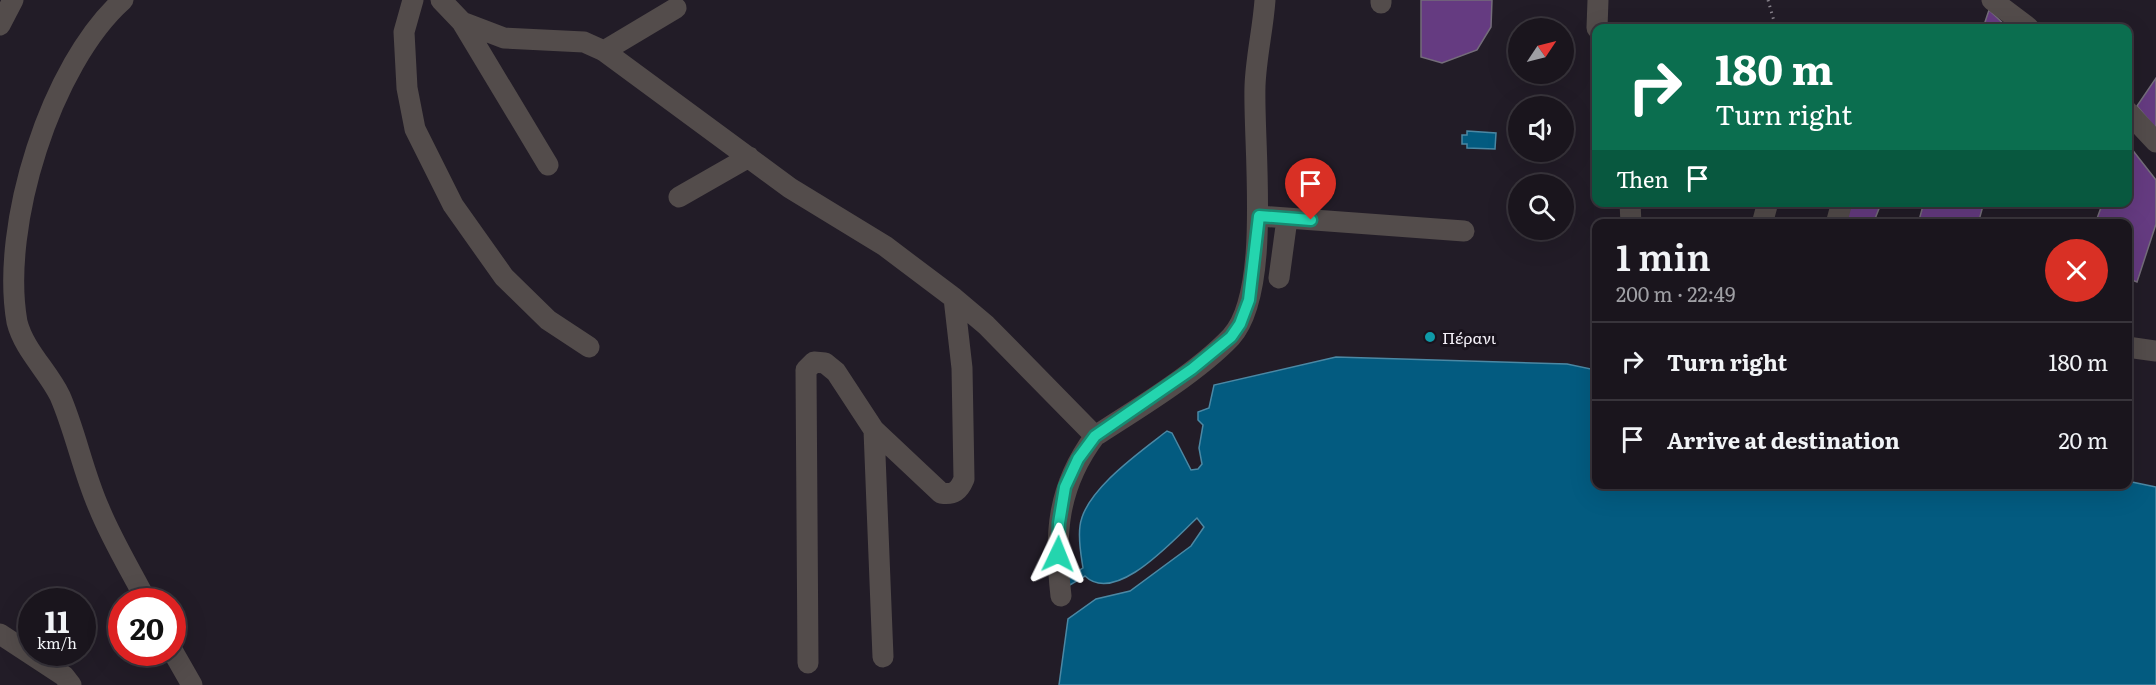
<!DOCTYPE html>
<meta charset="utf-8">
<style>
body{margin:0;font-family:Literata,serif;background:#27222a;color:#f1f3f6;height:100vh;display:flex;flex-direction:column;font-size:22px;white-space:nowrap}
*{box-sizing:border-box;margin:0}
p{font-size:20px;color:#9f9fa4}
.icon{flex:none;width:33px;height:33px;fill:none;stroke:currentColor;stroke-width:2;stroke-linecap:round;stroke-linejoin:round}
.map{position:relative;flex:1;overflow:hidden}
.drawer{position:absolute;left:1592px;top:219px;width:540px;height:270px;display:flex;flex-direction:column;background:#1a151d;border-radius:12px;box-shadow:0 6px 24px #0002,0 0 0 2px #38343b}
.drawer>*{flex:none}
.guide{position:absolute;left:1592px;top:24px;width:540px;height:183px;border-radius:12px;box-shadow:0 6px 24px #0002,0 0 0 2px #38343b;background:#0b6e4f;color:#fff;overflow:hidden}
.needle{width:39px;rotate:55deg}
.buttons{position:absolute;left:1508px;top:18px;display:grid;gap:12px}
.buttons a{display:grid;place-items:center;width:66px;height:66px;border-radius:50%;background:#1a151d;box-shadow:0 6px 24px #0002,0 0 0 2px #38343b;font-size:30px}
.speed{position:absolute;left:18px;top:588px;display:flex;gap:12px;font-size:30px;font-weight:700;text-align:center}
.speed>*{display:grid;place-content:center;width:78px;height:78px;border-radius:50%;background:#1a151d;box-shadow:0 6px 24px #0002,0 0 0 2px #38343b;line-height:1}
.speed small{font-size:15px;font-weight:400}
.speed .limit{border:9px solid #d22;background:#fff;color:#111}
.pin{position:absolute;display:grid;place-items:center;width:51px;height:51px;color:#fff;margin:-62px -26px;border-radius:50% 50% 50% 0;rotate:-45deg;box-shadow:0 0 6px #0007}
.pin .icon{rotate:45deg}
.me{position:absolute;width:66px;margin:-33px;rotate:2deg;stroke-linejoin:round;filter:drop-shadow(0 0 4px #0008)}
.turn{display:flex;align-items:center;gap:21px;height:126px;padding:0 24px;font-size:27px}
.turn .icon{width:78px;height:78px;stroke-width:2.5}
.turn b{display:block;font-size:42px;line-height:51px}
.then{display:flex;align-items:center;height:57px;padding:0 24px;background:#0003;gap:12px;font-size:22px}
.round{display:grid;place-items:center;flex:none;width:63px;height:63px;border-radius:32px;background:#27222a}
.headline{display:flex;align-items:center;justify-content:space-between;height:102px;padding:0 24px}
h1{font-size:36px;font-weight:600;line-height:45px}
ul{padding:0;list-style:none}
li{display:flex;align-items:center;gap:18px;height:78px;padding:0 24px;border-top:2px solid #38343b}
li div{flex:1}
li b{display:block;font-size:22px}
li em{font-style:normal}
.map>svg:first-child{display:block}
</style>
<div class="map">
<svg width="2156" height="685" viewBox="0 0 2156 685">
<rect width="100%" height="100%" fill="#221c27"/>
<!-- water -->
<path fill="#035b80" stroke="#4b88a4" stroke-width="1.5" d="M1467 131 1496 133 1495 149 1467 148V144H1462V135H1467Z
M1336 357 1567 364 1596 370V484H2127V481L2156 487V685H1059L1068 619 1096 599 1130 591 1191 546 1204 527 1197 518C1175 538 1116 606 1085 576L1070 585 1067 578 1083 568C1081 555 1078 540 1080 526 1084 491 1140 452 1167 431L1172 433 1191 470 1198 469 1202 464 1199 448 1203 425 1198 420V412L1209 408 1214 385Z"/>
<!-- building -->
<path fill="#653b81" stroke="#746d7a" stroke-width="1.5" d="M1421 0H1492L1491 27 1477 50 1442 63 1421 57Z
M1989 10 2008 28H1983Z
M2156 78V129L2137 106Z
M2127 143 2156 180V224L2137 282 2127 278V224H2095L2103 202H2127Z
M1851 202H1872L1880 206 1873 224H1845Z
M1924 202H1984L1978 224H1918Z"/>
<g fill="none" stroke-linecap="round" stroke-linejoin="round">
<!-- path -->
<path stroke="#88838c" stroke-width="3" stroke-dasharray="1.5 4.5" stroke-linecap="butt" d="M1768 0 1776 28"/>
<!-- minor -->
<path stroke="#534c4b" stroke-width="21" d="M123 0C51 64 0 226 17 322 24 350 48 371 60 396 76 433 83 472 99 508 112 540 131 571 147 602
M413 0 404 32 407 88 415 129 453 205 504 277 548 320 589 347
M441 0 462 22 504 38 584 42 604 51 790 188 885 246 954 298 986 325 1095 436C1136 410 1198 372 1231 337 1272 292 1253 146 1255 86 1256 57 1263 29 1265 0
M1992 0 2029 28
M1381 3V0
M462 22 548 165
M0 25 13 0
M1597 28 1598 0
M604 51 676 8
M2127 111 2156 142
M679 197 749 157
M1630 202 1631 224
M1259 216 1464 231
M1762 224 1768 202
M1836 224 1842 202
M1279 278 1287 219
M2127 347 2156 351
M874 430 883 657
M1061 596C1054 535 1057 487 1095 436
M0 634 64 676 71 685
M172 650 192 685
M808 663 806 370 814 362 825 363 836 372 874 430 941 493C954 495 959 491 964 479L962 368 954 298"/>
</g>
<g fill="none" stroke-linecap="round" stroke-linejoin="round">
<!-- route casing -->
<g stroke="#178a71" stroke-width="15">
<path id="route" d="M1058 554 1059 523 1065 487 1078 459 1095 436 1192 369 1231 337 1240 324 1249 300 1259 216 1311 220"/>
</g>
<!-- route -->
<use href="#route" stroke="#24d5ae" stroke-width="10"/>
</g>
<!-- markers -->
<circle fill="#0f9aa8" stroke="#19131d" stroke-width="2" cx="1430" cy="337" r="6"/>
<g text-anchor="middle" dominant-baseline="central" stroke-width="6" stroke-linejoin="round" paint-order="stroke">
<!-- poi labels -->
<g font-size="16" fill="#f4f0f8" stroke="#19131d" text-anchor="start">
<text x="1442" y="337">Πέρανι</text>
</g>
</g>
</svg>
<div class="buttons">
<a><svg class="needle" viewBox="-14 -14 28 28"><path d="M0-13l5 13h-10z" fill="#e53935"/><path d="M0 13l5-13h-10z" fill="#9f9fa4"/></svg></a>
<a><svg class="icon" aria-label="sound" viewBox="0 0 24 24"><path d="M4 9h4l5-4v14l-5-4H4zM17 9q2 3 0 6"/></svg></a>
<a><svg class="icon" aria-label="search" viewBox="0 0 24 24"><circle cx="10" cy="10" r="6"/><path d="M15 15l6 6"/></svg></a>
</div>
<div class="speed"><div>11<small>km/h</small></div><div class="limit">20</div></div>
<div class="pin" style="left:1311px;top:220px;background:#d93025"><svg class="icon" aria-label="arrive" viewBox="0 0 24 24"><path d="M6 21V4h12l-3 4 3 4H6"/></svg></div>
<svg class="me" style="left:1058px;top:554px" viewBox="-20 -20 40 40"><path d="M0-17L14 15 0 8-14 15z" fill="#24d5ae" stroke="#fff" stroke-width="4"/></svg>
<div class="guide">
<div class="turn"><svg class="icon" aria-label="right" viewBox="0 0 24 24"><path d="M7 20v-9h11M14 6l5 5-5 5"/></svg><div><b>180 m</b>Turn right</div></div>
<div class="then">Then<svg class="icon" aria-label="arrive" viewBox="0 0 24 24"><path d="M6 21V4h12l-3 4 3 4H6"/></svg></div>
</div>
<section class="drawer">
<div class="headline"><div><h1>1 min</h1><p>200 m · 22:49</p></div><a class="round" style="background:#d93025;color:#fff"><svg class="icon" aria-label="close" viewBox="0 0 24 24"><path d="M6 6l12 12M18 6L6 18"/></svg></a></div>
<ul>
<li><svg class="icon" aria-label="right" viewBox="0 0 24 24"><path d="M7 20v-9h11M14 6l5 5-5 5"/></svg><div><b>Turn right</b></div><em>180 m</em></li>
<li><svg class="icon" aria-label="arrive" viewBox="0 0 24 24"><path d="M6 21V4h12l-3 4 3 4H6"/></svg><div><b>Arrive at destination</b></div><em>20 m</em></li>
</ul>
</section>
</div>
